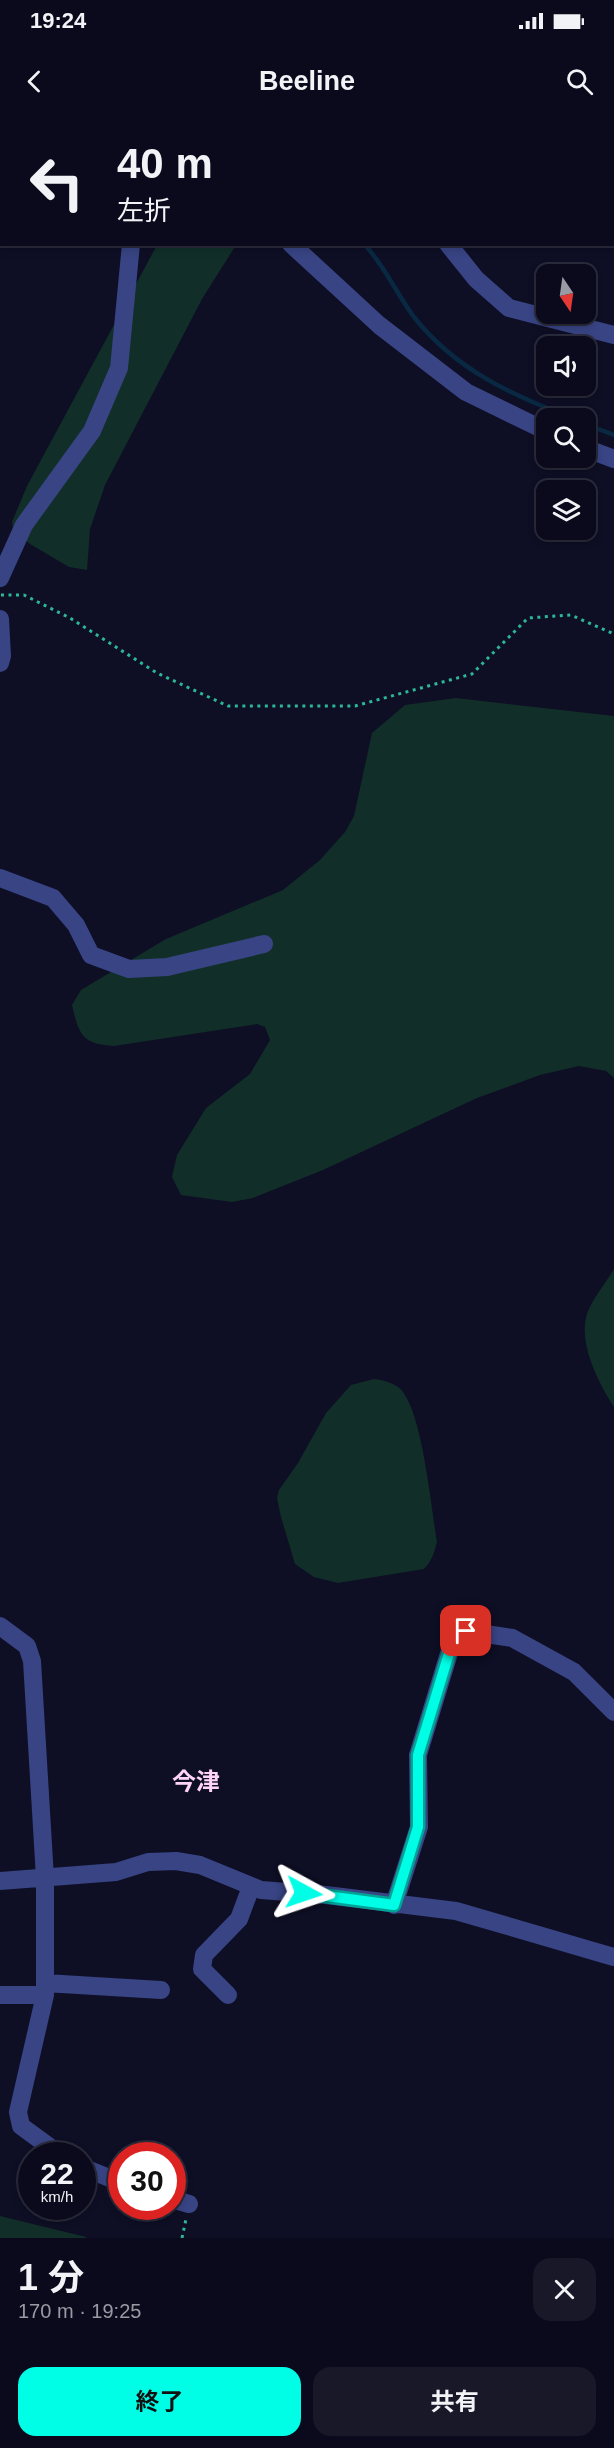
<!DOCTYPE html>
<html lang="ja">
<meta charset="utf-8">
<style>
body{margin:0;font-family:Helvetica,"Noto Sans JP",sans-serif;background:#181829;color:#f1f3f6;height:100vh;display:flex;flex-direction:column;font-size:22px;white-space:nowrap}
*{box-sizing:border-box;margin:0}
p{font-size:20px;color:#999aa3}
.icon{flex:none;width:33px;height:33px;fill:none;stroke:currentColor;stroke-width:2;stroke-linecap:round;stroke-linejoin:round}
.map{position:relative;height:2118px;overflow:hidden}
.drawer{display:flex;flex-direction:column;background:#0a0a1c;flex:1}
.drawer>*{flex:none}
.top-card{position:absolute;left:0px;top:0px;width:615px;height:126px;box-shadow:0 3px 9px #0003,0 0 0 2px #2a2b3b;background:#0a0a1c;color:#f1f3f6;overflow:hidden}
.needle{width:39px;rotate:167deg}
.tools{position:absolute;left:536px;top:144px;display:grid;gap:12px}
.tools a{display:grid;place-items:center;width:60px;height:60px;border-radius:12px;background:#0a0a1c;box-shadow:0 3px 9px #0003,0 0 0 2px #2a2b3b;font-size:30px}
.speed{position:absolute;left:18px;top:2022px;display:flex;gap:12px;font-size:30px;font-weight:700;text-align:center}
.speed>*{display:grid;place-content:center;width:78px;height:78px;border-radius:50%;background:#0a0a1c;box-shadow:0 3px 9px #0003,0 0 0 2px #2a2b3b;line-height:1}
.speed small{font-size:15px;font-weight:400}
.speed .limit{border:9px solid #d22;background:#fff;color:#111}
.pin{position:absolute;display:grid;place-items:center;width:51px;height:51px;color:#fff;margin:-26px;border-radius:12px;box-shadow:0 3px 9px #0006}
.me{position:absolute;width:66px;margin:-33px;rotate:95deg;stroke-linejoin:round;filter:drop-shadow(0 0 4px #0008)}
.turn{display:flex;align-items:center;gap:21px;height:126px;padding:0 18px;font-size:27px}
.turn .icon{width:78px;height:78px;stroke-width:2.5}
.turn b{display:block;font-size:42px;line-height:51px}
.round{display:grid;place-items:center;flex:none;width:63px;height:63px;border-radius:18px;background:#181829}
.summary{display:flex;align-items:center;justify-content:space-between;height:102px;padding:0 18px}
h1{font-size:36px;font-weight:700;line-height:45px}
.button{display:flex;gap:12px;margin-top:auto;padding:12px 18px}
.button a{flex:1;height:69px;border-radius:18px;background:#00fde6;color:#111;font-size:24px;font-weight:700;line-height:69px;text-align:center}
.button a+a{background:#181829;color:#f1f3f6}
.status{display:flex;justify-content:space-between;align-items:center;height:42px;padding:0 30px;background:#0a0a1c;direction:ltr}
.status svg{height:16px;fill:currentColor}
header{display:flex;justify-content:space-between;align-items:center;height:78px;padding:0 18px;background:#0a0a1c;font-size:27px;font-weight:700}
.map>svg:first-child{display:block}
</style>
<div class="status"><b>19:24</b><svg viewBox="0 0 49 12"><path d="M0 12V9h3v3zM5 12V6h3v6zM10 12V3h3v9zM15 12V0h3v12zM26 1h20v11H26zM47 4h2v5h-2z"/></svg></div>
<header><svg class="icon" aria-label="back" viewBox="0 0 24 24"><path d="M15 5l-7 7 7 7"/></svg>Beeline<svg class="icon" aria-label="search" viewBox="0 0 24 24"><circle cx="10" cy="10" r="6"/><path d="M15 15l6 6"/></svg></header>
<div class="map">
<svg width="614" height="2118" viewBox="0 0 614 2118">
<rect width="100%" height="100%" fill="#0e0e25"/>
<!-- green -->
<path fill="#112f28" d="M157 125H236L202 179 105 365 90 409 87 450 69 447 30 424 13 410 12 402 27 366Z
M456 578 614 596V958L606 951 579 946 540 955 477 978 323 1050 253 1078 232 1082 181 1075 172 1057 177 1035 206 988 250 954 270 920 265 907 257 904 114 926C83 924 79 916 72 885L81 870 166 819 283 770 320 740 345 712 354 696 372 613 405 585Z
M614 1149V1287C598 1262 578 1223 587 1194 592 1179 606 1163 614 1149Z
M374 1259C384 1260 398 1264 403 1272 423 1299 431 1387 437 1422 434 1433 432 1441 424 1449L338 1463 314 1457 295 1444 281 1397 277 1378 279 1370 298 1343 326 1293 351 1265Z
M0 2096 86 2117 87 2118H0Z"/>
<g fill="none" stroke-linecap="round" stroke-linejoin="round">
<!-- stream -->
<path stroke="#092943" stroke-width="4.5" d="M364 124C385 146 396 173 414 197 455 249 511 275 572 298
M585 304 614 315"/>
<!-- path -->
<path stroke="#2db895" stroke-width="3" stroke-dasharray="3 4.5" stroke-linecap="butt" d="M1 475H24L70 498 157 553 228 586H355L472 554 528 498 571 495 614 514
M182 2118 186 2099"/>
<!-- minor -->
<path stroke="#384484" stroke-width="18" d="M81 0 86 2
M330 0 331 2
M291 124 379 205 466 272 546 311
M448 124 476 159 509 188 614 215
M585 328 614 339
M0 458 24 405 92 311 119 248 131 124
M0 499 2 536 0 543
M0 758 53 778 76 805 91 835 129 849 167 847 264 824
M0 1506 27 1526 32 1541 45 1758V1875L18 1992 21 2006 62 2036
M0 1761 116 1752 148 1742 176 1741 200 1745 261 1770 326 1775 456 1791 614 1837
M394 1785 419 1707 418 1635 450 1530 466 1511 512 1518 574 1552 614 1592
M45 1863 161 1870
M0 1875H45
M228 1875 202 1849 204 1835 239 1799 251 1767
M82 2047 122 2063
M172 2079 189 2084"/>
</g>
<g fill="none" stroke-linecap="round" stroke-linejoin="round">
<!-- route casing -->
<g stroke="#00a496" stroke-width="15">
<path id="route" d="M304 1773 394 1785 418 1707V1635L450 1530 466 1511"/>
</g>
<!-- route -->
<use href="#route" stroke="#00fde6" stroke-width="10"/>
</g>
<g text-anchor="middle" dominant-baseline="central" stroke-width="6" stroke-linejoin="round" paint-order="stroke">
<!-- quarter labels -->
<g font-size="24" font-weight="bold" fill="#ffd4f7" stroke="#0e0e25">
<text x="196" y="1661">今津</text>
</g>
</g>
</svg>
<div class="tools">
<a><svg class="needle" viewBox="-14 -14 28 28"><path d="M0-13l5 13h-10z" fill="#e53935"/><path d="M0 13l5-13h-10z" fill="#999aa3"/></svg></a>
<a><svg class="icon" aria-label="sound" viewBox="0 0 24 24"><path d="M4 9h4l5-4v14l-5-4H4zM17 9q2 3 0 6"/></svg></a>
<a><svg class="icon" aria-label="search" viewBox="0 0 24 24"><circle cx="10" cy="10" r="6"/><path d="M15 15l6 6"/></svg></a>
<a><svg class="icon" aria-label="layers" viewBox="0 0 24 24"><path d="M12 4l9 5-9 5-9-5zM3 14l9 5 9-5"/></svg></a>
</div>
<div class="speed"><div>22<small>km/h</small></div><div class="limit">30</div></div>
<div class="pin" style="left:466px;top:1511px;background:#d93025"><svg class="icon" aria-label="arrive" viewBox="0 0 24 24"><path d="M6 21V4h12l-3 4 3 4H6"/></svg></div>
<svg class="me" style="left:304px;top:1773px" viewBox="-20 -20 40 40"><path d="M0-17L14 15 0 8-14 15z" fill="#00fde6" stroke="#fff" stroke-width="4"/></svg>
<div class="top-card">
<div class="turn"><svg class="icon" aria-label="left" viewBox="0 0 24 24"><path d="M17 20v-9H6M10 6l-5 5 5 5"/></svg><div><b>40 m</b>左折</div></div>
</div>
</div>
<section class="drawer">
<div class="summary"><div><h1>1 分</h1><p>170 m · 19:25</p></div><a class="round"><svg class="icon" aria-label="close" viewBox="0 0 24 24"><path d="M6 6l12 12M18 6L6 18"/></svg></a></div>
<div class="button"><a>終了</a><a>共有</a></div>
</section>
